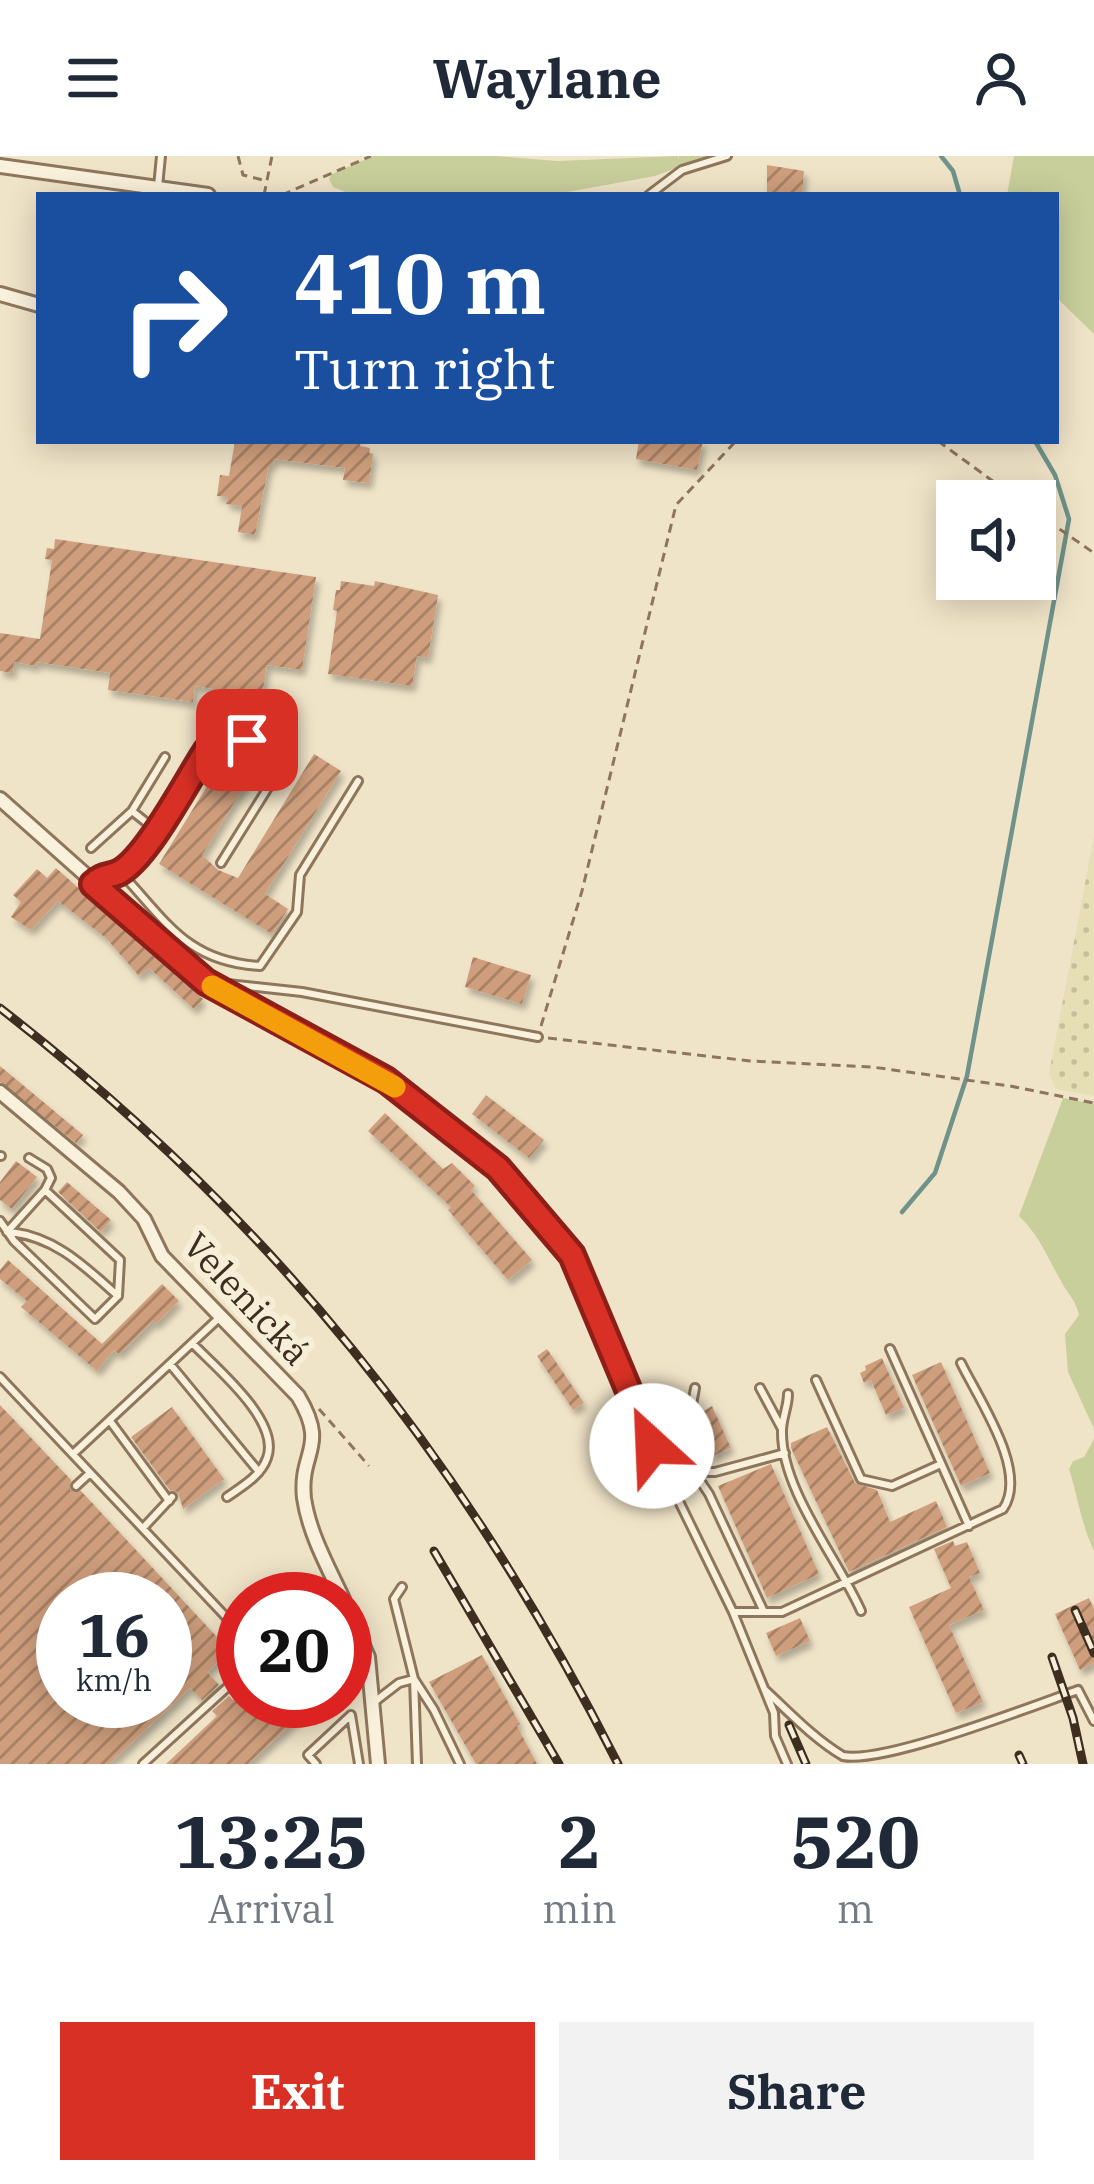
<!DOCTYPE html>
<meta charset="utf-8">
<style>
body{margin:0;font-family:"IBM Plex Serif",serif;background:#f2f2f3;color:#1f2937;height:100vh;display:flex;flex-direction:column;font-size:45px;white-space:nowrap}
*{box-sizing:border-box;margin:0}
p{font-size:39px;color:#747a83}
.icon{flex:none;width:66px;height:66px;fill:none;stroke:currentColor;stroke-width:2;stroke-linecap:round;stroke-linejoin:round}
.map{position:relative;height:1608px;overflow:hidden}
.panel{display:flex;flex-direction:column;background:#fff;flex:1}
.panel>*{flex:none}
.guide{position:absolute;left:36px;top:36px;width:1023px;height:252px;border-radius:0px;box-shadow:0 6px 30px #0003;background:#1a4fa0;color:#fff;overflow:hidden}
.controls{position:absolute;left:936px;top:324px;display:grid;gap:24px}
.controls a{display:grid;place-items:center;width:120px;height:120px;border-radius:0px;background:#fff;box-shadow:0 6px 30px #0003;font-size:60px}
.speed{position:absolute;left:36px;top:1416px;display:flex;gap:24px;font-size:60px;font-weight:700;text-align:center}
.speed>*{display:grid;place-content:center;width:156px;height:156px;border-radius:50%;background:#fff;box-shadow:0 6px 30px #0003;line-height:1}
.speed small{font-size:30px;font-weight:400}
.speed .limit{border:18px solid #d22;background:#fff;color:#111}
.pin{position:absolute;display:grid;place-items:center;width:102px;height:102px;color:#fff;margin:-51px;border-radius:24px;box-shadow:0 6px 18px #0006}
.me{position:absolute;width:132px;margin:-66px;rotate:335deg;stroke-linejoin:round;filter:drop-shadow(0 0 9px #0008)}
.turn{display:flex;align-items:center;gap:42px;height:252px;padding:0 60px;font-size:54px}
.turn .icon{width:156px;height:156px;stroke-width:2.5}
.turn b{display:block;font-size:84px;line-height:102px}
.eta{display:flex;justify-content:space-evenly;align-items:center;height:204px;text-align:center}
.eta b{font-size:72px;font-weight:700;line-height:84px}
.action{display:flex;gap:24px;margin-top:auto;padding:24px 60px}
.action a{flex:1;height:138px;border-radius:0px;background:#d93025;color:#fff;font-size:48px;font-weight:700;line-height:138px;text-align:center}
.action a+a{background:#f2f2f3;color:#1f2937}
header{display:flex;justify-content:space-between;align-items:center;height:156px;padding:0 60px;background:#fff;font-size:54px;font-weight:700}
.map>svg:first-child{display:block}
</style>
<header><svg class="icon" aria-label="menu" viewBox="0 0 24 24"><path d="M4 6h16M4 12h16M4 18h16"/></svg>Waylane<svg class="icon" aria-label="person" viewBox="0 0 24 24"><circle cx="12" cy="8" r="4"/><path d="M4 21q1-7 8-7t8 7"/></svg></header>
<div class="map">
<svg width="1094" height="1608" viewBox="0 0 1094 1608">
<defs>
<pattern id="farmland-dots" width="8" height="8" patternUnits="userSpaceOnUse" patternTransform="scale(3)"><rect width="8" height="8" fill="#e6deb5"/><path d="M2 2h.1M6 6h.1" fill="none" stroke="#c6bf9b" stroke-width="1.8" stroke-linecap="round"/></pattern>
<pattern id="building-hatch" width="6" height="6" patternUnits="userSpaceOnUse" patternTransform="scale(3)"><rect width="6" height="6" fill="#cf9f7d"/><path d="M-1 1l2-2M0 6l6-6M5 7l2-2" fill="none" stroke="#a98266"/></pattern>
<filter id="shadow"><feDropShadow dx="3.5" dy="6" stdDeviation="3" flood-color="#0004"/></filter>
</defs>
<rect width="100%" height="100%" fill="#f0e4c8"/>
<!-- farmland -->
<path fill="url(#farmland-dots)" d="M1094 680V940L1056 933 1049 918Z"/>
<!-- green -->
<path fill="#c9cf9b" d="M373 0H496L557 5 678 0 679 4V0H708L655 20 551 39H353L333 31 329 23 332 18Z
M1014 0H1094V178L1056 141V39H1007Z
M1063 942 1094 948V1273L1068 1216 1065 1178 1079 1159C1075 1142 1068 1139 1061 1125 1046 1099 1041 1082 1019 1060Z
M1094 1283V1395C1081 1367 1078 1342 1069 1313L1073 1305 1084 1301Z"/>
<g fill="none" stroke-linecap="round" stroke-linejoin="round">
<!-- stream -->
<path stroke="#6f938a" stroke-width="4.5" d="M941 0 953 15 960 39
M902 1056 935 1017 967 920 1069 363 1055 319 1035 285"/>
</g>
<!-- building -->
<path fill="url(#building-hatch)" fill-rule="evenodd" filter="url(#shadow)" d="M767 9 804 15 802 39H767Z
M235 285H361L360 290 370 292 369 297 373 298 369 327 343 324 345 312 274 303 273 309H269L255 379 238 376 242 350 226 348 228 341 217 340 220 319 229 320Z
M639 285H703L697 314 636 303Z
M55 383 316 421 302 514 267 509 262 540 195 530 193 546 108 534 110 517 37 506 36 510 14 506 13 517 0 515V477L40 483 52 404 45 403 47 392 54 393Z
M341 425 374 430 375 425 438 439 428 502 417 500 412 530 328 518 337 455 333 454 336 434H340Z
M236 592 259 607 202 699 218 714 238 722 314 598 341 615 265 738 288 753 272 778 159 708 230 593Z
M56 712 203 843 194 853 149 812 139 820 106 782 58 745 31 774 11 761 21 746 13 739 37 713 47 722Z
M473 801 531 819 522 848 465 831Z
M0 910 83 979 76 987 0 926Z
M486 939 544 984 529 1002 472 958Z
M385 957 443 1013 452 1007 475 1030 471 1034 532 1104 508 1124 448 1054 451 1051 368 975Z
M16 1005 37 1021 12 1053 0 1044V1026Z
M67 1026 111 1064 101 1076 58 1036Z
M8 1104 102 1188 162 1128 179 1145 156 1168 153 1165 119 1198 114 1194 97 1215 21 1151 27 1145 0 1123V1114Z
M547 1193 584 1247 573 1254 537 1200Z
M882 1202 904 1252 886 1259 871 1224 864 1227 860 1217 866 1214 865 1210Z
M941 1206 990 1317 961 1330 912 1219Z
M0 1249 71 1324 70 1334 81 1335 230 1495 207 1516 219 1529 202 1544 190 1532 109 1608H0ZM63 1443H165V1545H63Z
M712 1250 731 1292 713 1300 696 1260Z
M172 1251 224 1323 183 1353 178 1336 170 1334 131 1281Z
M827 1271 855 1327 877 1334 890 1366 936 1345 947 1371 849 1416 791 1292V1287Z
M771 1308 819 1418 767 1442 718 1330Z
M953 1385 955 1390 967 1386 980 1417 969 1421 984 1454 949 1469 983 1546 956 1557 909 1451 951 1432 934 1393Z
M1089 1442 1094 1453V1507L1080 1514 1055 1458Z
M800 1462 810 1485 776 1500 766 1477Z
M482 1499 520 1568 517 1570 537 1608H476L429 1526Z
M243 1534V1545H316L248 1608H166L217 1560 212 1555 229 1540 233 1544Z"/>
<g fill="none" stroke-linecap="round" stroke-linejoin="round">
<!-- lane casing -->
<g stroke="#8d765c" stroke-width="12">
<path id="lane" d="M158 31 161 0
M649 39 682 14 727 0
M132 655 157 675
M91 692 132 655 165 601
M117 717 157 675 211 590C240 581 263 582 289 598L221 707
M96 725 108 717 122 718C166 765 187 806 260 810L297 756 300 719 358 625
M209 826 302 836 538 881
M209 828 386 924 498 1012 572 1098 632 1249 733 1456 774 1557 775 1580 787 1608
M0 1000H1
M29 1002 47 1013 51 1022 45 1034
M0 1065 14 1085 95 1163 118 1140 120 1104 45 1034 7 1076
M11 1076C57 1082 84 1110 118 1140
M192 1187C216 1212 281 1265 267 1302 261 1320 241 1331 227 1341
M890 1193 969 1370
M170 1208 259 1316
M0 1221 243 1479
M816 1224 861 1323 892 1330 941 1308
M760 1232 782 1273
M788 1238C788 1251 782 1262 782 1275 781 1334 838 1403 861 1455
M635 1251 672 1283 691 1254 695 1232
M110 1265 169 1345
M672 1283 709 1338 764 1456
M73 1298 220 1161
M697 1316H715L785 1297
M76 1330 90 1317
M143 1372 172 1341
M402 1431 394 1443 414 1523 417 1608
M733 1456H782L1003 1353C1029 1316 979 1244 961 1207
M765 1534C789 1556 814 1583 843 1600 884 1608 1030 1551 1078 1534L1094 1565
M373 1547 399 1527 414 1523 434 1554 460 1608
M143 1608 243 1517
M316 1608 308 1599 351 1559 359 1608"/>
</g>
<!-- street casing -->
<g stroke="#8d765c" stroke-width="18">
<path id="street" d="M0 10 208 39
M0 138 39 149
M0 643 206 826
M0 936 119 1036 144 1063 162 1100 298 1240C329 1292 299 1295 304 1342 309 1377 328 1411 343 1443
M345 1448 368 1501 378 1608"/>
</g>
<!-- path -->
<path stroke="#8d765c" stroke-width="3" stroke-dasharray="9 6" stroke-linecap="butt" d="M238 0 243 19 267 25
M264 39 272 0
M282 39 371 0
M938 285 1020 345
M1035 356 1094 397
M541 870 582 735 676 349 736 285
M548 882 750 905 872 911 1010 930 1094 947
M319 1253 369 1310"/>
<!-- lane -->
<use href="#lane" stroke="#faf1dc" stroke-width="6"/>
<!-- street -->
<use href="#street" stroke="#faf1dc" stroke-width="12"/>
<!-- rail casing -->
<g stroke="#3d2e20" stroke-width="9">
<path id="rail" d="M0 852C272 1063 463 1301 618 1608
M434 1395 559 1608
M1075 1454 1094 1497
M1052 1501 1073 1562 1083 1608
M789 1569 806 1608
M1019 1599 1023 1608"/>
</g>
<!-- rail -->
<use href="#rail" stroke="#f7eed8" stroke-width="4.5" stroke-dasharray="14" stroke-linecap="butt"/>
</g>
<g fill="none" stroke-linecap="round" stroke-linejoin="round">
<!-- route casing -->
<g stroke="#8d1f18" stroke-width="30">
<path id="route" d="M247 584 215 588 207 594C188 622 147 703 118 717 108 721 103 719 93 728L206 826 386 924 498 1012 572 1099 652 1290"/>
</g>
<!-- route -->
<use href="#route" stroke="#d93025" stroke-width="21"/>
<!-- slow -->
<path stroke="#f59e0b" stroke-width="21" d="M212 830 395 931"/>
</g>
<g text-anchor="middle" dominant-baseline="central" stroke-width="12" stroke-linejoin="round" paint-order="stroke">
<!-- street labels -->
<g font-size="36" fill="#3d2e20" stroke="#f7eed8">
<text transform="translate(247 1142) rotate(47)">Velenická</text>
</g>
</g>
</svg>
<div class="controls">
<a><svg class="icon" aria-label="sound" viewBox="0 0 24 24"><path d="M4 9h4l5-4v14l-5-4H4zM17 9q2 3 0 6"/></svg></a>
</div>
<div class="speed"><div>16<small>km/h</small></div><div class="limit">20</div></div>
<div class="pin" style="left:247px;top:584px;background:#d93025"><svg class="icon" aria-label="arrive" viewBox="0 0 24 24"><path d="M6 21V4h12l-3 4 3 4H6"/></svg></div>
<svg class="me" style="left:652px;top:1290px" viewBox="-20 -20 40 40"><circle r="19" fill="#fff"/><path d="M0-13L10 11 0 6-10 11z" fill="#d93025"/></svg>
<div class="guide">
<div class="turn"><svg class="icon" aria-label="right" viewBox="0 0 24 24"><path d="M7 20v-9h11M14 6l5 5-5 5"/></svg><div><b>410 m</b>Turn right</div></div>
</div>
</div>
<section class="panel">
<div class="eta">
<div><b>13:25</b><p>Arrival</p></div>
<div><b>2</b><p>min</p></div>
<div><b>520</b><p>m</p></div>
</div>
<div class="action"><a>Exit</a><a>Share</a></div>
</section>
